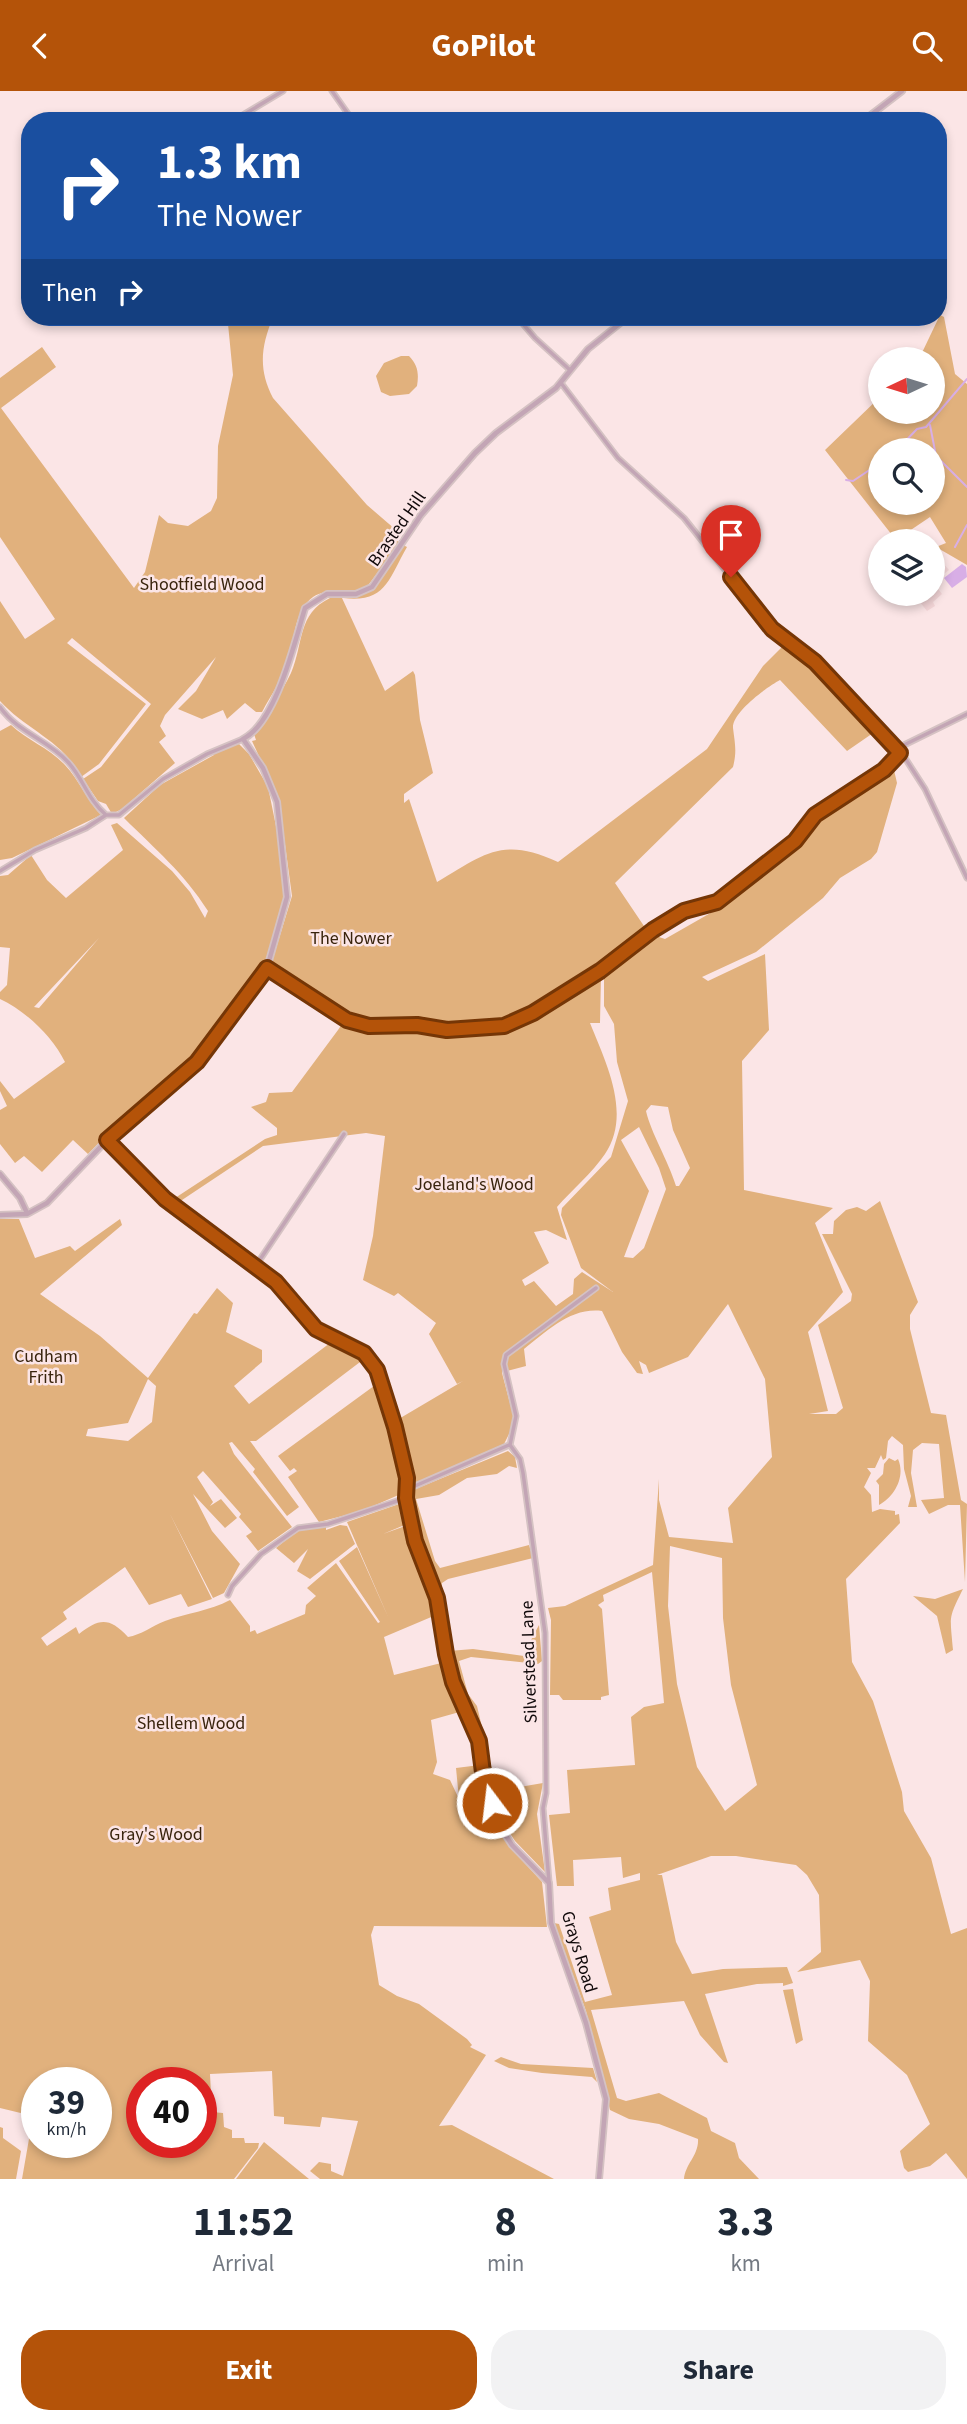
<!DOCTYPE html>
<style>
body{margin:0;font-family:"Source Sans 3",sans-serif;background:#f2f2f3;color:#1f2937;height:100vh;display:flex;flex-direction:column;font-size:26px;white-space:nowrap}
*{box-sizing:border-box;margin:0}
p{font-size:23px;color:#747a83}
.icon{flex:none;width:38px;height:38px;fill:none;stroke:currentColor;stroke-width:2;stroke-linecap:round;stroke-linejoin:round}
.map{position:relative;height:2088px;overflow:hidden}
.side{display:flex;flex-direction:column;background:#fff;flex:1}
.side>*{flex:none}
.banner{position:absolute;left:21px;top:21px;width:926px;height:214px;border-radius:28px;box-shadow:0 4px 10px #0003;background:#1a4fa0;color:#fff;overflow:hidden}
.needle{width:46px;rotate:266deg}
.fabs{position:absolute;left:868px;top:256px;display:grid;gap:14px}
.fabs a{display:grid;place-items:center;width:77px;height:77px;border-radius:50%;background:#fff;box-shadow:0 4px 10px #0003;font-size:35px}
.speed{position:absolute;left:21px;top:1976px;display:flex;gap:14px;font-size:35px;font-weight:700;text-align:center}
.speed>*{display:grid;place-content:center;width:91px;height:91px;border-radius:50%;background:#fff;box-shadow:0 4px 10px #0003;line-height:1}
.speed small{font-size:18px;font-weight:400}
.speed .limit{border:10px solid #d22;background:#fff;color:#111}
.pin{position:absolute;display:grid;place-items:center;width:60px;height:60px;color:#fff;margin:-72px -30px;border-radius:50% 50% 50% 0;rotate:-45deg;box-shadow:0 0 7px #0007}
.pin .icon{rotate:45deg}
.me{position:absolute;width:77px;margin:-38px;rotate:345deg;stroke-linejoin:round;filter:drop-shadow(0 0 5px #0008)}
.turn{display:flex;align-items:center;gap:24px;height:147px;padding:0 21px;font-size:32px}
.turn .icon{width:91px;height:91px;stroke-width:2.5}
.turn b{display:block;font-size:49px;line-height:60px}
.then{display:flex;align-items:center;height:66px;padding:0 21px;background:#0003;gap:14px;font-size:26px}
.eta{display:flex;justify-content:space-evenly;align-items:center;height:119px;text-align:center}
.eta b{font-size:42px;font-weight:700;line-height:49px}
.cta{display:flex;gap:14px;margin-top:auto;padding:14px 21px}
.cta a{flex:1;height:80px;border-radius:28px;background:#b45309;color:#fff;font-size:28px;font-weight:700;line-height:80px;text-align:center}
.cta a+a{background:#f2f2f3;color:#1f2937}
header{display:flex;justify-content:space-between;align-items:center;height:91px;padding:0 21px;background:#b45309;color:#fff;font-size:32px;font-weight:700}
.map>svg:first-child{display:block}
</style>
<header><svg class="icon" aria-label="back" viewBox="0 0 24 24"><path d="M15 5l-7 7 7 7"/></svg>GoPilot<svg class="icon" aria-label="search" viewBox="0 0 24 24"><circle cx="10" cy="10" r="6"/><path d="M15 15l6 6"/></svg></header>
<div class="map">
<svg width="967" height="2088" viewBox="0 0 967 2088">
<rect width="100%" height="100%" fill="#fbe5e6"/>
<!-- built -->
<path fill="#f3d5d7" d="M933 461 949 479 933 491 942 503 933 511 935 515 927 520 913 502H933Z"/>
<!-- green -->
<path fill="#e1b17d" fill-rule="evenodd" d="M940 224 944 226 955 283 967 293V474L936 456 946 452 930 426 896 449 825 359 880 306V320H933V268H919ZM880 359H933V411H880Z
M216 226H273C261 256 258 278 273 307L367 414 396 439 390 445 400 452 366 497C349 503 328 496 313 506 294 520 295 547 289 567 284 586 271 604 262 621H256L245 612 227 628 223 619 202 628 178 618 196 600 216 566 165 624 160 635 166 645 159 651 175 672 122 718 112 723 106 713 98 710 83 688 101 676 151 613 72 547 67 552 146 613 99 673 81 686C64 650 26 639 0 610V510L25 548 55 528 0 446V287L42 256 56 276 1 317 134 497 145 481 159 424 168 432 188 435 211 420 217 407 218 355 233 284 228 233Z
M401 265H409C418 274 419 283 417 295L409 303 390 305 381 301 376 285 384 272Z
M403 454 407 456C388 489 386 512 343 507L342 504C378 505 386 481 403 454Z
M330 507H342L385 600 413 580 415 584 420 629 433 682 404 703V712L409 708 437 791C484 763 503 745 558 771L707 658 763 575 786 552 806 566 876 640 847 660 780 589C767 596 732 621 733 637 735 653 737 660 733 676L615 792 648 841 599 878 503 932 448 936 417 932H369L348 926 270 877 292 805 279 709 252 650 256 649 254 643C267 623 281 603 291 582 304 552 297 523 330 507Z
M11 634C27 649 49 657 65 674 79 689 87 709 101 724L12 767 0 769V640Z
M239 653 249 663 268 696 278 745 284 806 267 874 203 960 116 1034 88 1063 73 1049 42 1081 24 1065 15 1072 0 1053V1019L7 1015 0 1000V990L14 1008 65 971C53 946 26 920 0 908V901L7 894 10 857 0 856V785L8 784 31 764 47 789 66 807 123 759 111 734 117 732 172 780 190 801 205 827 208 820C183 781 156 759 124 727L160 694 214 664 213 661ZM99 847 39 917 34 916Z
M894 679 897 692 877 761 871 768 840 787 823 807 756 861 702 886 708 890 765 863 769 939 742 970 744 1099 833 1117 815 1132 843 1201 808 1241 828 1320 809 1323H836L843 1317 818 1234 851 1210 852 1203 822 1143H833L834 1130 846 1119 857 1116 866 1120 880 1110 918 1211 910 1224V1238L931 1322 946 1324 961 1409 967 1413 965 1491 960 1414H948L929 1423 921 1409 944 1407 939 1353 922 1352 913 1359 911 1382 917 1416H908L911 1405 904 1378 903 1354 892 1345 888 1350 886 1367 883 1369 881 1364 875 1377H867L871 1382 864 1396 871 1404 872 1421 880 1418 895 1420V1424L899 1423 900 1432 846 1488 852 1571 873 1610 902 1701 904 1720 931 1767 951 1843 967 1837V2088L946 2062 930 2075 908 2081 904 2077 900 2060 930 2033 907 1984 868 1950 870 1890 860 1869 797 1881 821 1861 819 1804 807 1784 796 1774 736 1765H711L657 1784H662L676 1851 692 1883 723 1878 787 1876 793 1892 783 1895V1892L757 1893 705 1903 728 1972 724 1971 700 1944 684 1910 591 1919 617 2007 626 2010 659 2002 707 2027 711 2040 735 2052 739 2067 759 2088H684C685 2073 699 2064 698 2048L659 2033 629 2028 610 2019 586 1920 554 1832 559 1833 585 1911 612 1904 589 1826 611 1819 608 1797 640 1789V1782L623 1787 621 1766 573 1769 574 1795H557L549 1724 570 1722 567 1679 635 1674 631 1626 644 1616 664 1612 652 1481 603 1504 604 1510 598 1514 602 1518 609 1604 601 1606V1609H563L559 1604H550L551 1529 548 1517 565 1515 653 1474 659 1388V1409L669 1446 733 1452 728 1417 772 1366 765 1288 728 1213 688 1266 649 1282 646 1274 639 1270 643 1283 637 1282 622 1261 602 1220C571 1216 547 1240 524 1258L526 1275 507 1280V1264L597 1197 595 1195 505 1262 502 1282 515 1331 504 1353 414 1393 397 1329 463 1290 457 1293 429 1243 436 1232 398 1202 394 1205 363 1189 373 1145 385 1045 366 1042 263 1055 176 1113 172 1109 265 1048 277 1044V1037L251 1016 266 1011 269 1002 292 1001 338 939 342 933 324 915C362 943 373 933 416 936 461 940 488 946 531 925 551 915 581 887 601 885L600 932H590C606 972 632 1023 605 1063 592 1082 572 1099 557 1116L567 1149 546 1139 534 1141 549 1172 522 1189 525 1195 534 1190 556 1215 573 1203 574 1188 582 1181 613 1201 581 1177 561 1124 562 1117 611 1066 628 1010 617 971 614 933 604 915V880L650 843 665 848 714 820 768 775 796 756 828 721ZM651 1014 668 1016 673 1039 690 1077 679 1095H676C668 1069 651 1042 646 1020ZM639 1036 659 1077 666 1098 644 1157 633 1167 624 1166 649 1100 621 1049ZM670 1455 722 1467 723 1527 731 1594 757 1694 725 1720 697 1676 677 1593 668 1515Z
M0 1128H19L35 1167 70 1155 75 1160 120 1128 122 1134 40 1203 100 1245 148 1287 194 1222 197 1223 217 1197 233 1212 226 1241 262 1259V1271L234 1295 249 1313 330 1252 364 1268 256 1350H250L299 1416 287 1425 253 1381 255 1378 232 1351 229 1352 234 1363 292 1436 258 1460 246 1445 252 1441 239 1426 241 1423 203 1380 197 1386 213 1411 210 1415 221 1408 237 1427 225 1437 193 1403 212 1440 240 1473 224 1502 213 1507 170 1423 212 1508 188 1516 181 1503 149 1514 125 1476 63 1521 67 1528 41 1547 47 1555 76 1536 79 1543C98 1528 109 1525 128 1546 141 1544 152 1535 165 1530 186 1522 210 1520 230 1509L250 1535V1541L255 1539 257 1543 305 1523 306 1514 316 1505 307 1497 336 1472 378 1532 380 1531 339 1470 357 1456 389 1528 347 1431 402 1412 407 1433 383 1443 408 1434 435 1510 436 1524 384 1546 394 1584 445 1571 463 1620 431 1629 437 1671 433 1683 450 1689 459 1708 456 1677 480 1674 479 1690 494 1731 510 1756 542 1791 547 1836 374 1835 371 1844 379 1894 397 1905 419 1913 467 1948 472 1954 470 1956 486 1964 439 2035 452 2034 554 2088H320L310 2080 319 2071 331 2073V2080L343 2085 358 2030 322 2026 320 2036 284 2033V2026L274 2025 272 1980 210 1983 212 2021 223 2022 224 2036 232 2039V2047H244L245 2052H259L258 2057 234 2088H22L33 2025 0 2017ZM148 1288 156 1295 152 1331 128 1350 86 1345 88 1338 128 1332ZM37 1992H96V2051H37ZM142 1992H201V2051H142Z
M378 1292 394 1340 406 1397 403 1402 362 1420 319 1431 288 1386 297 1380 294 1377 290 1380 278 1365Z
M508 1360 515 1366 517 1377 509 1375 497 1383 467 1387 439 1404 416 1408 435 1470 440 1477 529 1454 533 1467 448 1488 442 1492 441 1498C426 1477 406 1425 413 1399Z
M889 1367 895 1370 898 1368C906 1386 894 1406 879 1414V1394L876 1390 883 1383 884 1373Z
M340 1434 347 1435 355 1453 310 1488 297 1480 308 1458 294 1472 276 1457 298 1439 326 1435V1439Z
M963 1498C948 1528 950 1524 953 1559L946 1563 937 1525 913 1505 935 1508Z
M539 1534 542 1570 538 1573 471 1566 459 1570 468 1603 477 1615 497 1700 543 1692 537 1723 545 1781 515 1750 504 1733 487 1689 481 1650 459 1597 449 1560 473 1558 531 1566V1549Z
M793 1898 803 1949 796 1953 783 1899Z
M501 1966 521 1973 593 1977 597 1991 592 1986 542 1982 509 1977 494 1970Z
M0 2036 3 2037V2047L21 2060 16 2088H0Z
M264 2051 309 2088H236Z"/>
<!-- water -->
<path fill="#d8aee6" d="M962 473 966 476 967 486 952 497 944 487Z"/>
<g fill="none" stroke-linecap="round" stroke-linejoin="round">
<!-- stream -->
<path stroke="#d8aee6" stroke-width="2" d="M930 334 936 365 967 396
M897 359 917 338 926 336 967 288
M846 389 853 390 880 372
M955 456 967 434"/>
<!-- minor casing -->
<g stroke="#d5c2c3" stroke-width="7">
<path id="minor" d="M332 0 353 30
M233 30 283 0
M517 226 535 247 570 279
M561 292 618 367 684 427 772 538 815 571 905 667 925 698 967 787
M0 616C17 641 48 649 68 671 83 687 88 709 106 724
M899 661 904 654 967 623
M0 780 35 759 86 737 106 724H119L163 688 207 663 243 648
M267 877 347 929 369 935 417 934 447 939 504 935 533 922 600 880 653 839 684 820 717 811 795 749 815 724 884 679 900 662
M255 1176 344 1043
M510 1354 520 1368 523 1382 545 1542 546 1702 543 1717 549 1791
M510 1354 516 1325 504 1273 506 1264 596 1197
M408 1398 509 1354
M228 1504 232 1495 261 1463 298 1437 328 1433 406 1407"/>
</g>
<!-- tertiary casing -->
<g stroke="#d5c2c3" stroke-width="8">
<path id="tertiary" d="M863 30 902 0
M107 1049 155 1099 276 1191 316 1239 364 1262 377 1279 395 1336 407 1387 406 1407 415 1450 437 1507 446 1563 453 1591 479 1650 484 1689 499 1734 512 1754 549 1792 551 1832 586 1932 606 2008 599 2088
M0 1083 20 1107 27 1122
M0 1124 27 1123 47 1112 107 1049 197 971 267 877 287 806 277 711 263 677 243 648C276 632 295 550 305 517L327 503H356L372 496 421 424 475 362 496 342 556 297 588 258 628 226"/>
</g>
<!-- minor -->
<use href="#minor" stroke="#c3a5b5" stroke-width="3.5"/>
<!-- tertiary -->
<use href="#tertiary" stroke="#c3a5b5" stroke-width="4.5"/>
</g>
<g fill="none" stroke-linecap="round" stroke-linejoin="round">
<!-- route casing -->
<g stroke="#753606" stroke-width="18">
<path id="route" d="M492 1712 484 1689 479 1650 453 1591 446 1563 437 1507 415 1450 406 1407 407 1387 395 1336 377 1279 364 1262 316 1238 276 1191 165 1108 107 1049 197 971 267 877 347 929 369 935 417 934 447 939 504 935 533 922 600 880 653 839 684 820 717 811 795 750 815 724 884 679 900 662 815 571 772 538 731 486"/>
</g>
<!-- route -->
<use href="#route" stroke="#b45309" stroke-width="12"/>
</g>
<g text-anchor="middle" dominant-baseline="central" stroke-width="5" stroke-linejoin="round" paint-order="stroke">
<!-- street labels -->
<g font-size="18" fill="#10090a" stroke="#fbe5e6">
<text transform="translate(397 438) rotate(-55)">Brasted Hill</text>
<text transform="translate(529 1571) rotate(-92)">Silverstead Lane</text>
<text transform="translate(579 1861) rotate(73)">Grays Road</text>
</g>
<!-- park labels -->
<g font-size="18" fill="#39240d" stroke="#fbe5e6">
<text x="202" y="493">Shootfield Wood</text>
<text x="351" y="847">The Nower</text>
<text x="474" y="1093">Joeland's Wood</text>
<text x="46" y="1265">Cudham<tspan x="46" dy="21">Frith</tspan></text>
<text x="191" y="1632">Shellem Wood</text>
<text x="156" y="1743">Gray's Wood</text>
</g>
</g>
</svg>
<div class="fabs">
<a><svg class="needle" viewBox="-14 -14 28 28"><path d="M0-13l5 13h-10z" fill="#e53935"/><path d="M0 13l5-13h-10z" fill="#747a83"/></svg></a>
<a><svg class="icon" aria-label="search" viewBox="0 0 24 24"><circle cx="10" cy="10" r="6"/><path d="M15 15l6 6"/></svg></a>
<a><svg class="icon" aria-label="layers" viewBox="0 0 24 24"><path d="M12 4l9 5-9 5-9-5zM3 14l9 5 9-5"/></svg></a>
</div>
<div class="speed"><div>39<small>km/h</small></div><div class="limit">40</div></div>
<div class="pin" style="left:731px;top:486px;background:#d93025"><svg class="icon" aria-label="arrive" viewBox="0 0 24 24"><path d="M6 21V4h12l-3 4 3 4H6"/></svg></div>
<svg class="me" style="left:492px;top:1712px" viewBox="-20 -20 40 40"><circle r="17" fill="#b45309" stroke="#fff" stroke-width="3"/><path d="M0-11L8 9 0 5-8 9z" fill="#fff"/></svg>
<div class="banner">
<div class="turn"><svg class="icon" aria-label="right" viewBox="0 0 24 24"><path d="M7 20v-9h11M14 6l5 5-5 5"/></svg><div><b>1.3 km</b>The Nower</div></div>
<div class="then">Then<svg class="icon" aria-label="right" viewBox="0 0 24 24"><path d="M7 20v-9h11M14 6l5 5-5 5"/></svg></div>
</div>
</div>
<section class="side">
<div class="eta">
<div><b>11:52</b><p>Arrival</p></div>
<div><b>8</b><p>min</p></div>
<div><b>3.3</b><p>km</p></div>
</div>
<div class="cta"><a>Exit</a><a>Share</a></div>
</section>
